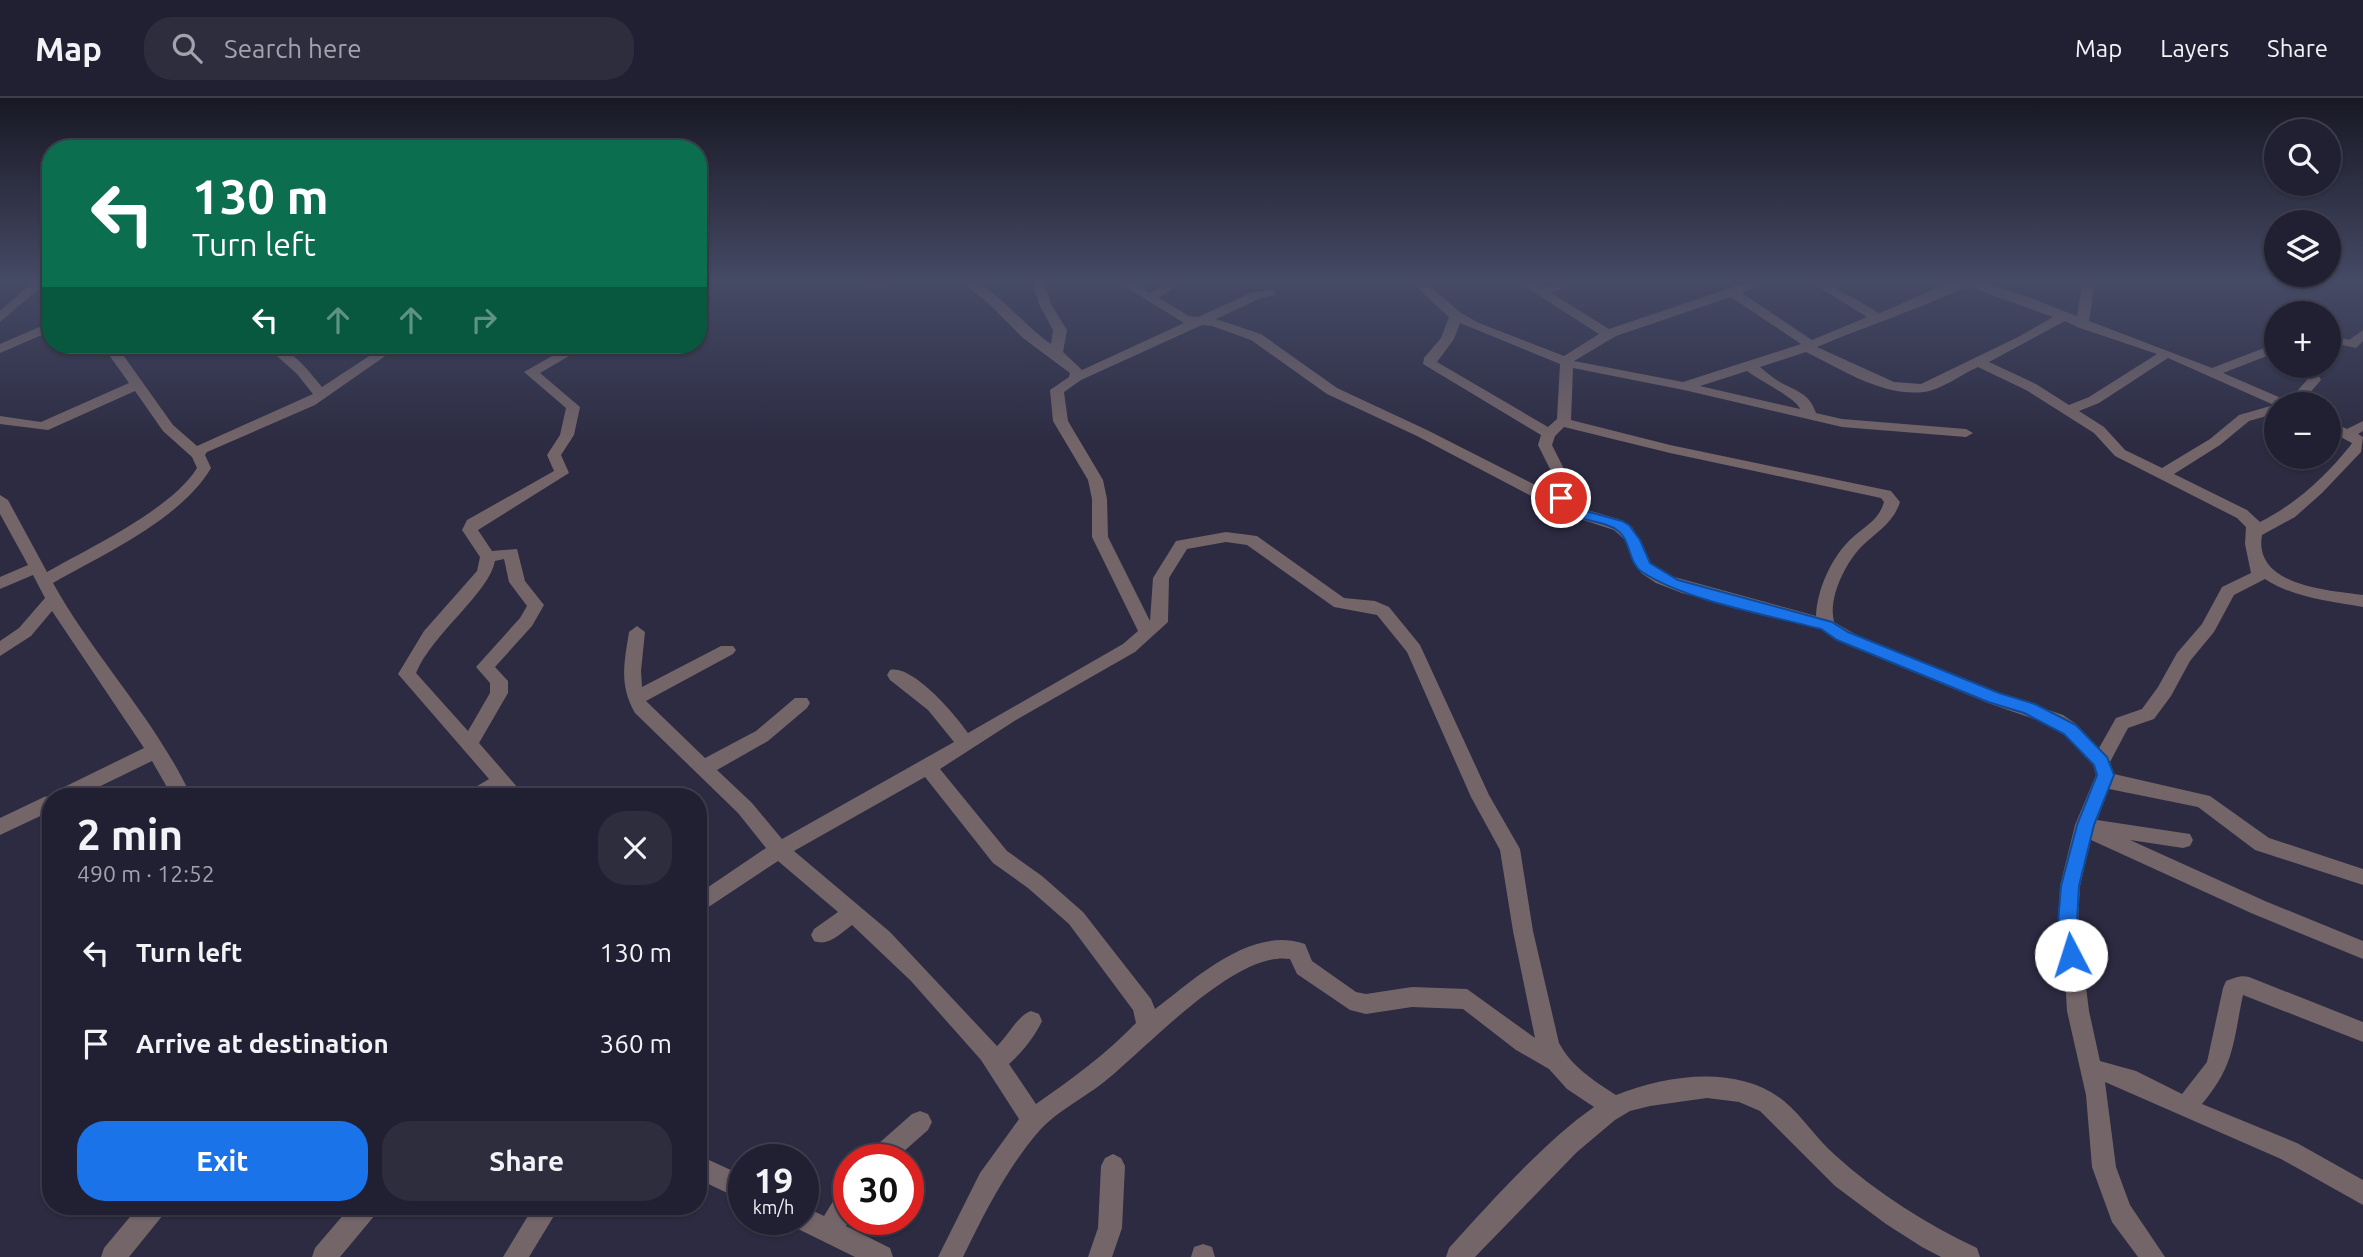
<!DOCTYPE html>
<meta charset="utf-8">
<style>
body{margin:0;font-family:Ubuntu,sans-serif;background:#2d2d3e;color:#f1f3f6;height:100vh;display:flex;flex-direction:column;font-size:26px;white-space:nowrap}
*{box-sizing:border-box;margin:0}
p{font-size:23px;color:#a2a3ac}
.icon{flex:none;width:38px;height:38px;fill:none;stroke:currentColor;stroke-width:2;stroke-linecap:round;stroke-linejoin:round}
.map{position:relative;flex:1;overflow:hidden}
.drawer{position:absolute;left:42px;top:690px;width:665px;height:427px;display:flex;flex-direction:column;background:#212032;border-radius:28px;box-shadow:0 2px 5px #0004,0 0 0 2px #3e3e4d}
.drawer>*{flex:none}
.hud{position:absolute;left:42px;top:42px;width:665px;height:214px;border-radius:28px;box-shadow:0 2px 5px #0004,0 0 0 2px #3e3e4d;background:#0b6e4f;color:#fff;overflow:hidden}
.fabs{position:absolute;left:2264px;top:21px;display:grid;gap:14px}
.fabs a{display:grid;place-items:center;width:77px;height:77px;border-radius:50%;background:#212032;box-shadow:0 2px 5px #0004,0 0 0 2px #3e3e4d;font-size:35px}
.speed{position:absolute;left:728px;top:1046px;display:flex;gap:14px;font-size:35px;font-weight:700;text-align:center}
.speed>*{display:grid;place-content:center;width:91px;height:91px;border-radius:50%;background:#212032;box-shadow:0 2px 5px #0004,0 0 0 2px #3e3e4d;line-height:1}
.speed small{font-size:18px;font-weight:400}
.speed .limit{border:10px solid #d22;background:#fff;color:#111}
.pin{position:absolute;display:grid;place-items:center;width:60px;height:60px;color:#fff;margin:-30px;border:4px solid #fff;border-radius:50%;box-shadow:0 2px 7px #0007}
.me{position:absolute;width:77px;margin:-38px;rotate:355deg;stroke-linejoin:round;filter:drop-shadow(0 0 5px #0008)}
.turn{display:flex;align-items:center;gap:24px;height:147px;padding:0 35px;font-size:32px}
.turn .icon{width:91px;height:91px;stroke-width:2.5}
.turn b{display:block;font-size:49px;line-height:60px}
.lanes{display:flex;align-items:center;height:66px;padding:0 35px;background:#0003;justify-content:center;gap:35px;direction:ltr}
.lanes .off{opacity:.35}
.round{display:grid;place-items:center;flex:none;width:74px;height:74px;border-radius:28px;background:#2d2d3e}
.summary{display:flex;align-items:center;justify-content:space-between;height:119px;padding:0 35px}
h1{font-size:42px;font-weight:700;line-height:52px}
.primary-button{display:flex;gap:14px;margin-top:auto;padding:14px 35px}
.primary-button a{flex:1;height:80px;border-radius:28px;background:#1a73e8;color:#fff;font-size:28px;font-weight:700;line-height:80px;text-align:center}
.primary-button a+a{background:#2d2d3e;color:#f1f3f6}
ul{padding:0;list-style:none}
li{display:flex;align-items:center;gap:21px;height:91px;padding:0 35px}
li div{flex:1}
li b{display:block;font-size:26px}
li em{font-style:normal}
header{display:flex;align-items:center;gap:42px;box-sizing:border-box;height:98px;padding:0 35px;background:#212032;border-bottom:2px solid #3e3e4d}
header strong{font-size:33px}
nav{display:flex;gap:38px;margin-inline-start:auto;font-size:24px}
.search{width:490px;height:63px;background:#2d2d3e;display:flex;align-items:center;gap:18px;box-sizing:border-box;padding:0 24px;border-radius:28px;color:#a2a3ac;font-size:26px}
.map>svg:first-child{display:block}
</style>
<header>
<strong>Map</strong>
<div class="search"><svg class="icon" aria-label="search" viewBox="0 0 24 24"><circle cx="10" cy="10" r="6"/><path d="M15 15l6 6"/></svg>Search here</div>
<nav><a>Map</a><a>Layers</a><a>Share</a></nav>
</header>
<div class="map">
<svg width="2363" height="1159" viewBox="0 0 2363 1159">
<rect width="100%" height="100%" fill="#2c2b42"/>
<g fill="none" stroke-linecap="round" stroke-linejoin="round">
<!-- minor -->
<path fill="#746568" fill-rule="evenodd" d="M34 183H48L0 224V213Z
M851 183H901C889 192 863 192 851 183Z
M958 183C963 183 970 182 974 183 992 188 1030 233 1051 246L1053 232 1039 206 1032 183H1044L1051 206 1067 232 1063 254 1082 272 1184 225 1116 183H1131L1150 195 1168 183H1182L1159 200 1189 218 1198 219 1253 194 1275 191V197L1261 200 1216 221 1261 236 1337 290 1427 332 1553 396 1551 373 1538 347 1541 337 1423 266 1424 260 1441 240 1449 219 1410 183H1424L1461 215 1479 225 1564 258 1599 236 1516 183H1531L1542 190 1562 183H1580L1551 195 1609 231 1751 183H1768L1742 195 1812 242 1867 219 1809 183H1824L1879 215C1906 206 1937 185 1964 183 1991 181 2049 208 2077 218L2083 183H2095L2089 223 2212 270 2277 245V254L2223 275 2288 303 2307 282 2300 268H2314L2321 282 2300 306H2277V315L2249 323 2220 347 2174 376 2247 412 2260 424C2296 406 2325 379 2350 348L2352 345 2329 333V323L2347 331 2363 323V333L2358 336 2363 339 2361 354 2322 395 2295 419 2262 437C2253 488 2328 492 2363 497V509C2329 503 2294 500 2265 481L2234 497 2214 534 2190 563 2171 598 2154 621 2128 630 2110 664 2114 676 2210 698 2269 740 2363 771V787L2255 752 2198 709 2109 691 2097 722 2190 736 2193 742 2190 748 2183 750 2130 742 2265 803 2363 843V861L2251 815 2091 742 2080 788 2078 825 2089 913 2100 963 2136 973 2182 996 2207 964 2223 890 2226 883C2235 880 2240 877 2249 879L2363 924V944L2243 897C2233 944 2235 967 2202 1006L2297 1045 2363 1082V1107L2281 1061 2105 984 2116 1069 2130 1107 2165 1159H2138L2112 1124 2092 1069 2086 997 2067 913 2065 880 2060 857 2058 825 2060 788 2075 727 2096 677 2093 667 2064 636 2051 627 1988 605 1848 547 1820 531 1682 495 1656 485 1641 475 1624 441 1614 432 1577 420 1557 407 1537 401 1417 338 1327 296 1251 242 1212 228 1202 227 1081 282 1064 294 1068 323 1103 382 1107 401 1108 439 1150 523 1153 480 1176 443 1226 434 1257 438 1344 500 1375 503 1389 509 1420 547 1489 697 1520 751 1533 833 1559 945C1572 969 1593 982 1616 997 1667 977 1738 966 1784 1003 1803 1019 1816 1040 1835 1057 1877 1095 1926 1126 1977 1150L1980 1159H1941L1922 1149 1886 1126 1835 1088 1760 1013 1739 1004 1707 1000 1650 1008 1630 1013 1615 1022 1577 1054 1475 1159H1446L1449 1150C1490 1105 1545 1043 1594 1009L1567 991 1549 971 1516 952 1463 911 1412 909 1366 916 1350 912 1297 876 1290 861C1235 852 1145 952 1104 984 1084 1000 1057 1013 1040 1032 1007 1070 985 1114 963 1159H938L980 1075 1019 1021 981 962 911 883 852 827C841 835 828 849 814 843L811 837 814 831 838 814 778 763 698 816V796L766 750 738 715 635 615C619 587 624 566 629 534L637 528 645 534 641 573 642 589 721 548H733L736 552 733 556 646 603 705 660 756 633 795 600H807L810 605 807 610 768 643 717 672 752 705 782 741 954 644 928 612 890 582 887 577 890 572C912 566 956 617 968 635L1123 546 1138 533 1092 439V401L1088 382 1053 323 1050 292 1069 279 1070 275 1023 240 986 203ZM1970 189 2053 219 2020 238 1921 286 1894 284 1817 249C1849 235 1882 224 1914 211 1934 204 1950 194 1970 189ZM1731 199 1801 246 1683 284 1574 263 1616 238ZM2065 223 2077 229 2157 256 2089 299 2069 307 2036 286 1989 264ZM1460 225 1560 266 1557 321 1548 329 1437 264 1454 241ZM1806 254C1841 271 1883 299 1924 294 1941 292 1962 276 1978 269L2026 292 2094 335 2115 358 2237 420 2246 429 2245 446 2251 475 2222 489 2202 526 2177 555 2158 589 2142 611 2116 620 2099 650 2076 626 2063 617 2000 595 1860 539 1834 524C1828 500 1845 466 1861 449 1876 434 1893 426 1900 404L1891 393 1670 347 1571 322 1573 270 1684 292 1842 329 1966 339 1973 335 1966 331 1842 321 1816 315C1809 294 1795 293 1778 283 1772 279 1766 274 1760 269ZM2168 260 2274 307 2239 317 2210 341 2162 370 2125 352 2104 329 2079 313 2099 305ZM1747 273C1759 282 1797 301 1800 311L1700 288ZM1564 329 1670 355 1881 400 1884 404C1879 422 1865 428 1852 440 1832 458 1817 491 1816 518L1667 477 1652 467 1632 429 1618 421 1581 410 1569 402 1565 373 1552 347 1555 338ZM1226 444 1247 447 1334 509 1377 517 1407 554 1471 699 1500 752 1513 833 1535 940 1467 891 1412 889 1366 896 1356 894 1312 863 1305 846C1251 827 1195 881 1155 911L1151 901 1083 814 1042 778 1007 753 940 671 1016 622 1135 554 1168 524 1169 480 1187 451ZM925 679 993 765 1028 790 1069 826 1133 912 1136 925C1106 956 1072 981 1036 1006L1009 966C1023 953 1034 940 1042 923L1039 916 1031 913C1017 918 1009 937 997 948L890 834 794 753Z
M51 224V233L0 255V246Z
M2363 232V243L2356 250 2329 244V236L2349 242Z
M102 247H116L173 327 197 348 313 296 297 276 265 247C290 247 307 271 322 289L386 247H401L315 307 207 354 205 357 211 370C181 421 104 456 53 485 94 559 156 622 191 698H172L152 663 80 698H51V713L0 737V720L44 699 54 697 56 693 144 650 52 513 31 538 0 558V543L19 530 45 500 33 477 0 491V479L28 467 0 416V397L8 402 47 474C89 450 172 411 197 370L192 359 163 333 135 293 48 332 0 326V318L41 324 129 285Z
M565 247H578L581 251 540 275 580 309 574 337 561 357 569 375 478 432 492 453 517 451 525 483 544 507 532 528 495 569 508 583V595L479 645 525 698H504L499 693 491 698H467L469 693 489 681 398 576 424 533 477 473 480 459 462 432 467 422 554 373 547 357 560 337 566 310 524 274 566 250ZM504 461 509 484 527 508 520 520 476 569 490 585V595L468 633 416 575C432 536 489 495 495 463Z
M920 1013 928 1016 932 1024 928 1032 894 1062H865L869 1054 912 1016Z
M1113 1056 1121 1060 1125 1068 1122 1130 1112 1159H1088L1098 1130 1101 1068 1105 1060Z
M698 1057 744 1078V1103L698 1081Z
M849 1089 850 1122 846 1128 890 1150 893 1159H855L794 1129 792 1122H803V1108L824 1118 840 1092Z
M139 1108H166L163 1117 129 1159H101L104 1150Z
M351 1108H378L375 1117 340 1159H312L315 1150Z
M534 1108H560L529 1159H503Z
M1203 1146 1212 1149 1215 1159H1191L1194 1149Z"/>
</g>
<!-- sky -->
<linearGradient id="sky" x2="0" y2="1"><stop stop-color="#181824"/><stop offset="0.53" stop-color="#454a65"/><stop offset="1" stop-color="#454a65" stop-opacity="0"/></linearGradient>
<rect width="2363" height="345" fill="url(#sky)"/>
<!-- route -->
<path fill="#1a73e8" stroke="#114b97" stroke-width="2" d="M1561 395 1582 412 1622 423 1629 427 1640 442 1650 465 1678 482 1832 524 1848 534 1999 595 2035 606 2076 627 2107 659 2114 677 2094 727 2079 788 2077 825 2081 857 2078 863 2071 866 2064 863 2058 825 2061 788 2077 727 2097 677 2094 667 2064 636 2024 615 1988 604 1837 542 1821 531C1768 517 1687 503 1642 474 1627 464 1632 440 1614 430 1589 418 1571 426 1554 400Z"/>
</svg>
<div class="fabs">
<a><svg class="icon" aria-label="search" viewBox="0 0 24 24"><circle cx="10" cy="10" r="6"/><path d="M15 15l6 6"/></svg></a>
<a><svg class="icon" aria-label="layers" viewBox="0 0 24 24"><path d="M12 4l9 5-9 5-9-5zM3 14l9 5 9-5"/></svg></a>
<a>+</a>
<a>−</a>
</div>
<div class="speed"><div>19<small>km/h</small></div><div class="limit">30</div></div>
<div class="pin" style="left:1561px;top:400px;background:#d93025"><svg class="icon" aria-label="arrive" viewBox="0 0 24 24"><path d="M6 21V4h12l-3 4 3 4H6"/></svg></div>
<svg class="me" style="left:2071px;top:857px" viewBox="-20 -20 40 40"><circle r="19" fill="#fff"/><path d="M0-13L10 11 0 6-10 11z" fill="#1a73e8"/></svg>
<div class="hud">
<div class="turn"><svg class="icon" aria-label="left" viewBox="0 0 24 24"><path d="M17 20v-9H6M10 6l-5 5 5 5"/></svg><div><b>130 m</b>Turn left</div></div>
<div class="lanes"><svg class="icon" aria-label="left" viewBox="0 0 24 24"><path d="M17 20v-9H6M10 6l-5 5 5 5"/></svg><svg class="icon off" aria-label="ahead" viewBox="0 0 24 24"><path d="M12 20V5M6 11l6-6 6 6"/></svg><svg class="icon off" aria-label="ahead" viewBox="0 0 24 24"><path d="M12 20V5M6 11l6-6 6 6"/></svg><svg class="icon off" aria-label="right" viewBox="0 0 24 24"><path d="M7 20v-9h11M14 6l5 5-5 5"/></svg></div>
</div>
<section class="drawer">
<div class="summary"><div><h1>2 min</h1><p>490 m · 12:52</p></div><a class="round"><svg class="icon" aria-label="close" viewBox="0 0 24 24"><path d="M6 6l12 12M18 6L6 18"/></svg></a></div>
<ul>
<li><svg class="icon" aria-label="left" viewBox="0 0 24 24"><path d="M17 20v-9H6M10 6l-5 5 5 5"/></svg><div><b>Turn left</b></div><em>130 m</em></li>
<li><svg class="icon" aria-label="arrive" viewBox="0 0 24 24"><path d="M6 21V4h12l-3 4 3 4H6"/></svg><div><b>Arrive at destination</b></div><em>360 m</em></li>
</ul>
<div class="primary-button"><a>Exit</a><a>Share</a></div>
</section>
</div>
